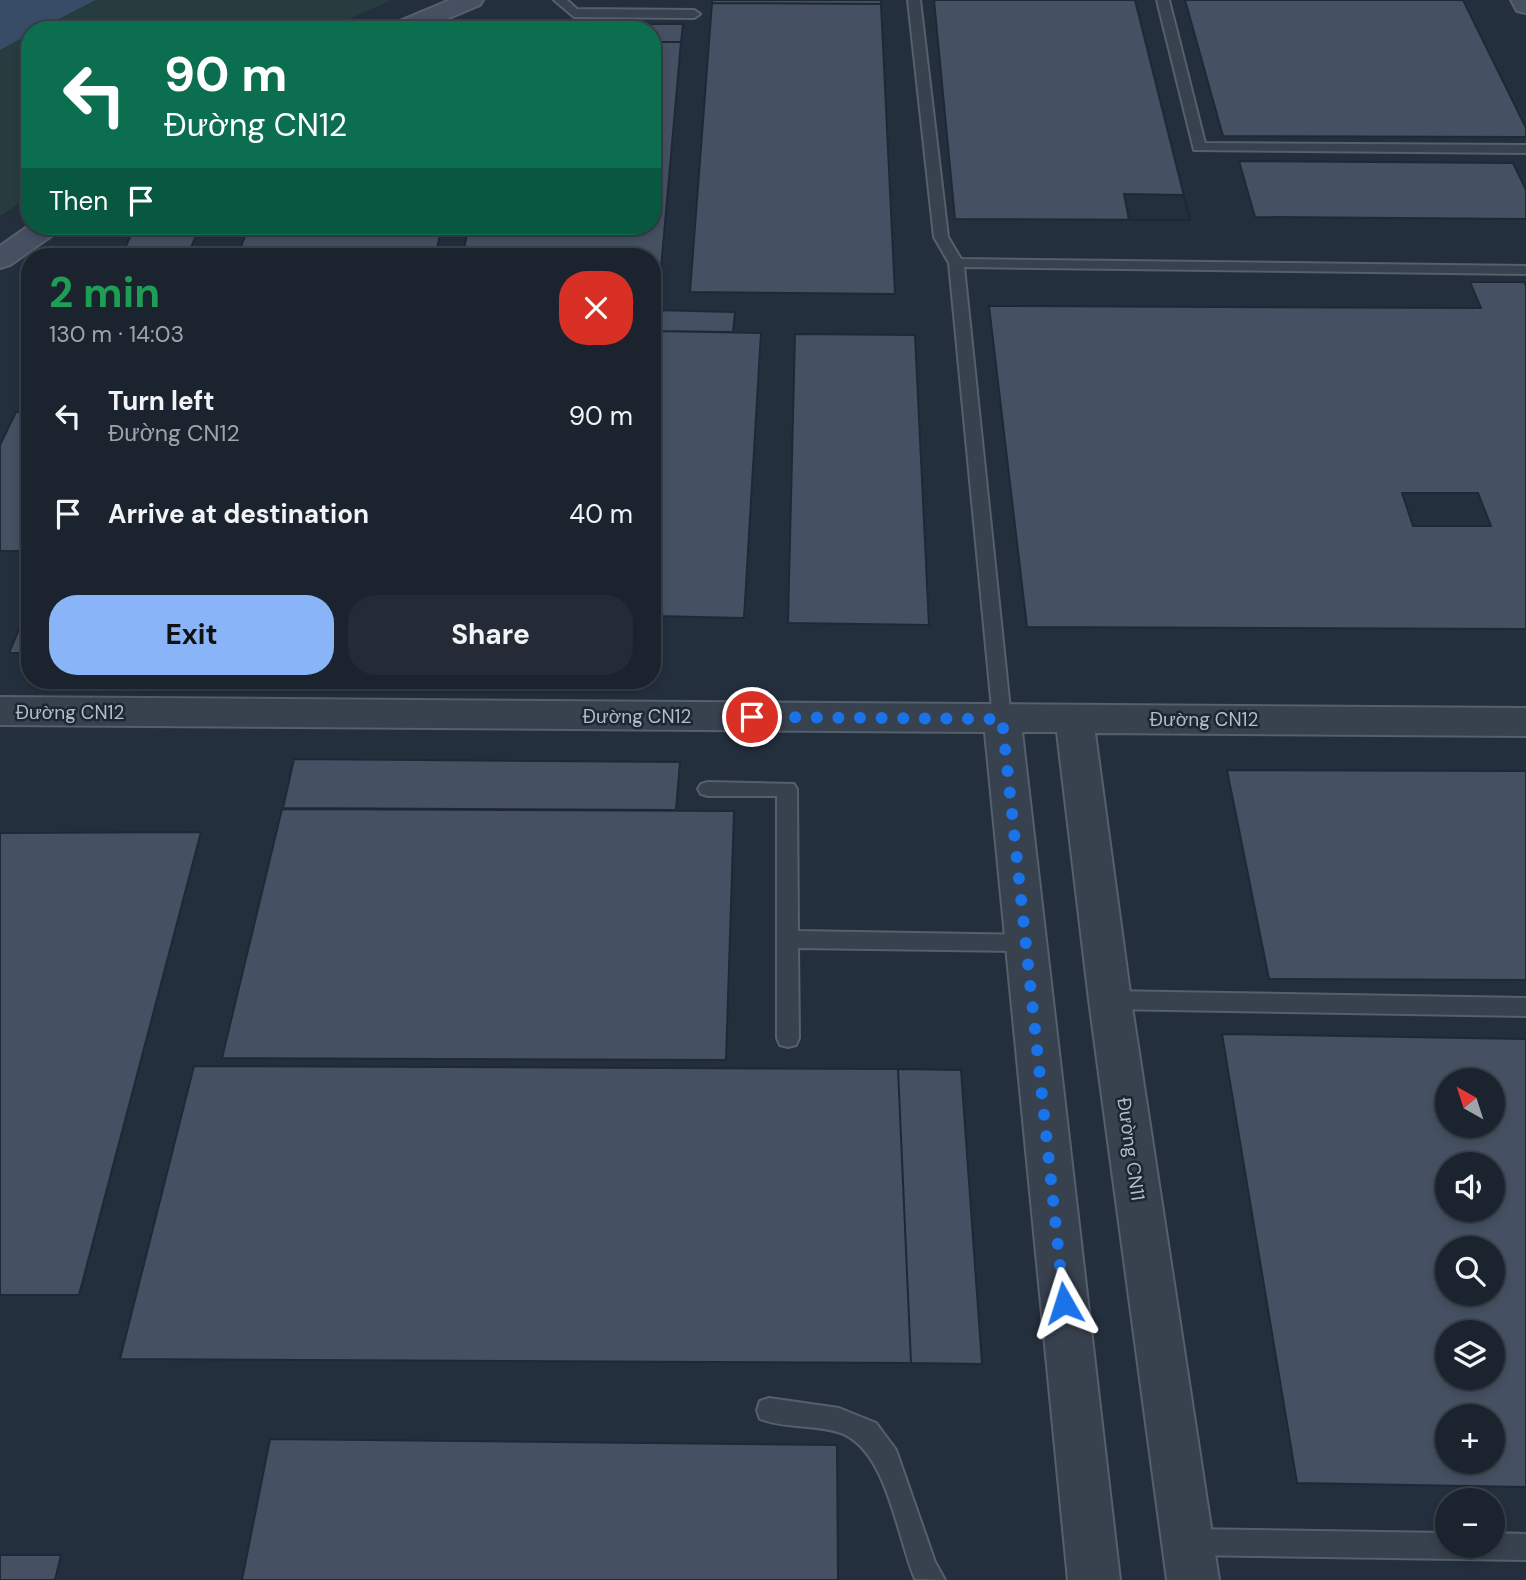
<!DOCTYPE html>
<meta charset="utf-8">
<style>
body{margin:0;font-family:"DM Sans",sans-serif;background:#242b36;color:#f1f3f6;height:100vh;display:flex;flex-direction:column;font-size:26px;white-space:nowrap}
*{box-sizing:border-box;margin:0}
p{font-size:23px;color:#a0a4aa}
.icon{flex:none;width:38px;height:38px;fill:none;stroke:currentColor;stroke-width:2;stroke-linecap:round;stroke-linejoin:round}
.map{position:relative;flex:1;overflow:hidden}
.details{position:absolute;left:21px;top:248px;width:640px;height:441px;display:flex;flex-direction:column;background:#1b232e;border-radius:28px;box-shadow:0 4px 10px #0003,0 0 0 2px #39404a}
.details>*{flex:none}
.guide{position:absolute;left:21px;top:21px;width:640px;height:214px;border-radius:28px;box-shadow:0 4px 10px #0003,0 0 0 2px #39404a;background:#0b6e4f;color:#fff;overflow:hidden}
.needle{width:46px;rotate:321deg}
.fabs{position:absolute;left:1435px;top:1068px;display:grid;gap:14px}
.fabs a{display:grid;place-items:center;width:70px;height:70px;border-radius:50%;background:#1b232e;box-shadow:0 4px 10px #0003,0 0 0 2px #39404a;font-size:35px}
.pin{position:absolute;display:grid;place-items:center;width:60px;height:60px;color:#fff;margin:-30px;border:4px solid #fff;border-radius:50%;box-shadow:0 2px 7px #0007}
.me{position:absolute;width:77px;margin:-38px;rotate:354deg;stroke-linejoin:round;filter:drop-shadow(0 0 5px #0008)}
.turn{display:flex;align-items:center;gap:24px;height:147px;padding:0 28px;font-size:32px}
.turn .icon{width:91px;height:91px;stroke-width:2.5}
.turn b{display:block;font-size:49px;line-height:60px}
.then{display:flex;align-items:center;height:66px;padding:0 28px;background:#0003;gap:14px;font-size:26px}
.round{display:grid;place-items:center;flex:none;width:74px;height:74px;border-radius:28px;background:#242b36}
.headline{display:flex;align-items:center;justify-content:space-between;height:119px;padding:0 28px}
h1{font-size:42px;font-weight:700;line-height:52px;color:#1e9e55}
.action{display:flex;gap:14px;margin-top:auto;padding:14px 28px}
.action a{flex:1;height:80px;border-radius:28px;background:#8ab4f8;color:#111;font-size:28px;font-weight:700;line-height:80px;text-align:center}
.action a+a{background:#242b36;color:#f1f3f6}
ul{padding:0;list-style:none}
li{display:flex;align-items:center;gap:21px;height:98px;padding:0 28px}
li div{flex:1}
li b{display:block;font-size:26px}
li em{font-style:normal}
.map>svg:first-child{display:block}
</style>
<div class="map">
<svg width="1526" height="1580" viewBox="0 0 1526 1580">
<rect width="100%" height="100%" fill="#242f3e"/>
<!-- green -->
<path fill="#263c3f" d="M96 0H391L325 30H37Z
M30 34V196L0 216V50Z"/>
<!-- water -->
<path fill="#394c67" d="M0 0H96L37 30H30V34L0 50Z"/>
<!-- building -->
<path fill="#455162" stroke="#1f2835" stroke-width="2" fill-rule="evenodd" d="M712 0H881V4L712 3Z
M934 0H1135L1190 220 955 219Z
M1185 0H1463L1526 128V137L1223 136Z
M712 3 881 4 895 294 690 292Z
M514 24H683L681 42H653V30H512Z
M653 42H681L659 291H653V257H462L469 226H653Z
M1239 161 1513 163 1526 190V219L1255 217Z
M1124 194 1183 195 1190 220H1129Z
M135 226H200L187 257H121Z
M249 226H442L436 253 239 252Z
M322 252H417L416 257H321Z
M1470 282H1524L1526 286V629L1027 627 989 306 1481 308Z
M653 310 735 312 733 332 653 331Z
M653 331 761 333 744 618 653 616Z
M795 334 915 335 929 625 788 623Z
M16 412H30V551H0V445Z
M1402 493H1478L1491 526H1413Z
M30 603V653H9Z
M294 759 680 762 676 810 283 808Z
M1227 770 1526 771V980L1269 979Z
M282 809 734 811 726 1060 222 1058Z
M201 832 79 1295H0V833Z
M1222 1034 1526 1039V1487L1297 1483ZM1447 1080H1493V1125H1447ZM1447 1164H1493V1209H1447ZM1447 1248H1493V1293H1447ZM1447 1332H1493V1377H1447ZM1447 1416H1493V1461H1447Z
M194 1066 898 1069 911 1363 120 1359Z
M898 1069 961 1070 982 1364 911 1363Z
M270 1439 837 1445 838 1580H242Z
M0 1555H61L55 1580H0Z"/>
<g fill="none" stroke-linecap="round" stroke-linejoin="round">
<!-- lane casing -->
<g stroke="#565f6c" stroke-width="4">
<path id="lane" d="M554 0H567L577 9 694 10 700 14 694 18 574 17Z
M908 0H920L948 237 961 259 1526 266V274L964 267 1011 719 1009 724H995L993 719 949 263 934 237Z
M1157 0H1169L1205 143 1526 145V153L1194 150Z
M708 782 794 784 797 789 798 931 1026 935 1033 937 1036 943 1033 949 1026 951 798 948 799 1038 796 1045 788 1047 780 1045 777 1038V796H708L701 794 698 789 701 784Z
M1110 991 1526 998V1016L1110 1009 1103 1006 1099 1000 1103 994Z
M769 1398 839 1408 876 1423 896 1450 935 1562 945 1580 915 1579C897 1537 887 1450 841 1433 815 1424 786 1429 760 1419L757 1410 760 1401Z
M1189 1529 1447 1533V1545H1493V1533L1526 1534V1560L1189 1555 1180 1551 1176 1542 1180 1533Z"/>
</g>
<!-- street casing -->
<g stroke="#565f6c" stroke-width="4">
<path id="street" d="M0 697 1526 708V736L1095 733 1131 1000 1219 1580H1167L1089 1000 1057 732H1022L1120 1580H1068L985 732 0 725Z"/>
</g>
<!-- secondary casing -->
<g stroke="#565f6c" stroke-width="4">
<path id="secondary" d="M450 0H483L480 5 421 30H387L390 25Z
M1511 0H1526V13L1517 11Z
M30 225 61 226 57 232 10 265 0 268V246Z"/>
</g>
<!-- lane -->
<use href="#lane" fill="#38414e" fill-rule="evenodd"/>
<!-- street -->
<use href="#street" fill="#38414e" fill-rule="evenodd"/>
<!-- secondary -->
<use href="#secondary" fill="#465061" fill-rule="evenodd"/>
</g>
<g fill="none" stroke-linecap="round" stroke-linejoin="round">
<!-- route -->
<path stroke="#1a73e8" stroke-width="12" stroke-dasharray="0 21.6" d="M752 717 1002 719 1064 1303"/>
</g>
<g text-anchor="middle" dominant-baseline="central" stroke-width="5" stroke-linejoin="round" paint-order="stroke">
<!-- street labels -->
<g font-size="19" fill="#b4bcc9" stroke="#1d2633">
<text x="70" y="712">Đường CN12</text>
<text x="637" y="716">Đường CN12</text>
<text x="1204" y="719">Đường CN12</text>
<text transform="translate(1131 1149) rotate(82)">Đường CN11</text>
</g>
</g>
</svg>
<div class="fabs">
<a><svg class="needle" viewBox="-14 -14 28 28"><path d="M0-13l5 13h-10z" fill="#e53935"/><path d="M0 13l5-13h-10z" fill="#a0a4aa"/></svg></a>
<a><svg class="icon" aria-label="sound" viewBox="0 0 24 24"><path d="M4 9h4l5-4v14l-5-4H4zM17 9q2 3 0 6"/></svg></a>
<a><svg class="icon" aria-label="search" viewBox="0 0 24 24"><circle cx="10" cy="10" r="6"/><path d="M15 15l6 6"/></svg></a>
<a><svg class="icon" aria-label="layers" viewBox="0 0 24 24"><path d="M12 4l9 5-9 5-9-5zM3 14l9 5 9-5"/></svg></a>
<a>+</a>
<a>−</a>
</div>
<div class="pin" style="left:752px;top:717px;background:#d93025"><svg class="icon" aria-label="arrive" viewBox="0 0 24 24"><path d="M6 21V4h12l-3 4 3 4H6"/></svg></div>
<svg class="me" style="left:1064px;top:1303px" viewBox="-20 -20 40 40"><path d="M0-17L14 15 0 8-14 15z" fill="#1a73e8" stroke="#fff" stroke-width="4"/></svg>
<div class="guide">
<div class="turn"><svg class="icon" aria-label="left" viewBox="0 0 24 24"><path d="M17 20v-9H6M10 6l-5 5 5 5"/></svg><div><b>90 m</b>Đường CN12</div></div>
<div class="then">Then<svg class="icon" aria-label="arrive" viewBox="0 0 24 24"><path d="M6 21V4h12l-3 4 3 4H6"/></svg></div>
</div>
<section class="details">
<div class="headline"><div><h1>2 min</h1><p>130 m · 14:03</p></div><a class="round" style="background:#d93025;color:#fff"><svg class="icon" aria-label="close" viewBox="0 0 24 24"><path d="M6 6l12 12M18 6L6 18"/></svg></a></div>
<ul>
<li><svg class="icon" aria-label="left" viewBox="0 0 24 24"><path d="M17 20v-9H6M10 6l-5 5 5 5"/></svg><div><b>Turn left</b><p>Đường CN12</p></div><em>90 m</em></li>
<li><svg class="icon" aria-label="arrive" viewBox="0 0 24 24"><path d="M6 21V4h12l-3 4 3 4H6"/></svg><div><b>Arrive at destination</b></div><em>40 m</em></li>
</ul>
<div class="action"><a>Exit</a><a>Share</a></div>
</section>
</div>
